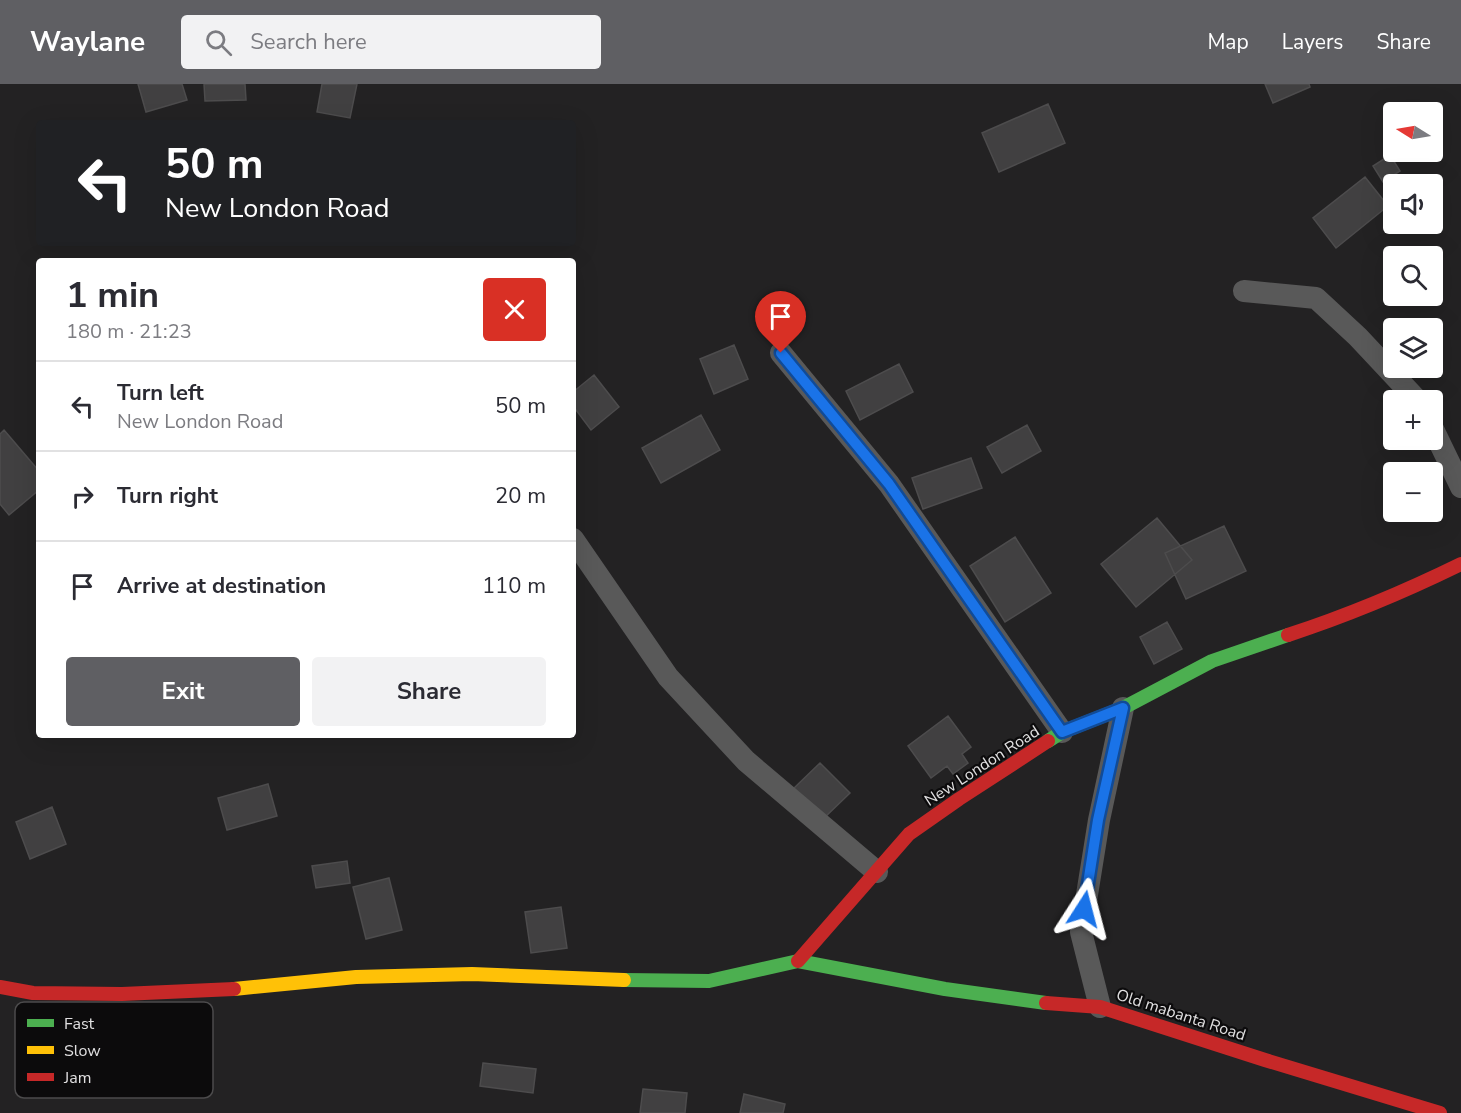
<!DOCTYPE html>
<meta charset="utf-8">
<style>
body{margin:0;font-family:"Nunito Sans",sans-serif;background:#f2f2f3;color:#2b2b33;height:100vh;display:flex;flex-direction:column;font-size:22px;white-space:nowrap}
*{box-sizing:border-box;margin:0}
p{font-size:20px;color:#7c7c81}
.icon{flex:none;width:33px;height:33px;fill:none;stroke:currentColor;stroke-width:2;stroke-linecap:round;stroke-linejoin:round}
.map{position:relative;flex:1;overflow:hidden}
.panel{position:absolute;left:36px;top:174px;width:540px;height:480px;display:flex;flex-direction:column;background:#fff;border-radius:6px;box-shadow:0 6px 24px #0002}
.panel>*{flex:none}
.hud{position:absolute;left:36px;top:36px;width:540px;height:126px;border-radius:6px;box-shadow:0 6px 24px #0002;background:#202124;color:#fff;overflow:hidden}
.needle{width:39px;rotate:281deg}
.buttons{position:absolute;left:1383px;top:18px;display:grid;gap:12px}
.buttons a{display:grid;place-items:center;width:60px;height:60px;border-radius:6px;background:#fff;box-shadow:0 6px 24px #0002;font-size:30px}
.pin{position:absolute;display:grid;place-items:center;width:51px;height:51px;color:#fff;margin:-62px -26px;border-radius:50% 50% 50% 0;rotate:-45deg;box-shadow:0 0 6px #0007}
.pin .icon{rotate:45deg}
.me{position:absolute;width:66px;margin:-33px;rotate:9deg;stroke-linejoin:round;filter:drop-shadow(0 0 4px #0008)}
.turn{display:flex;align-items:center;gap:21px;height:126px;padding:0 30px;font-size:27px}
.turn .icon{width:78px;height:78px;stroke-width:2.5}
.turn b{display:block;font-size:42px;line-height:51px}
.round{display:grid;place-items:center;flex:none;width:63px;height:63px;border-radius:6px;background:#f2f2f3}
.head{display:flex;align-items:center;justify-content:space-between;height:102px;padding:0 30px}
h1{font-size:36px;font-weight:700;line-height:45px}
.primary-button{display:flex;gap:12px;margin-top:auto;padding:12px 30px}
.primary-button a{flex:1;height:69px;border-radius:6px;background:#5f5f63;color:#fff;font-size:24px;font-weight:700;line-height:69px;text-align:center}
.primary-button a+a{background:#f2f2f3;color:#2b2b33}
ul{padding:0;list-style:none}
li{display:flex;align-items:center;gap:18px;height:90px;padding:0 30px;border-top:2px solid #e1e1e2}
li div{flex:1}
li b{display:block;font-size:22px}
li em{font-style:normal}
header{display:flex;align-items:center;gap:36px;box-sizing:border-box;height:84px;padding:0 30px;background:#5f5f63;color:#fff}
header strong{font-size:28px}
nav{display:flex;gap:33px;margin-inline-start:auto;font-size:21px}
.search{width:420px;height:54px;background:#f2f2f3;display:flex;align-items:center;gap:15px;box-sizing:border-box;padding:0 21px;border-radius:6px;color:#7c7c81;font-size:22px}
.map>svg:first-child{display:block}
</style>
<header>
<strong>Waylane</strong>
<div class="search"><svg class="icon" aria-label="search" viewBox="0 0 24 24"><circle cx="10" cy="10" r="6"/><path d="M15 15l6 6"/></svg>Search here</div>
<nav><a>Map</a><a>Layers</a><a>Share</a></nav>
</header>
<div class="map">
<svg width="1461" height="1029" viewBox="0 0 1461 1029">
<rect width="100%" height="100%" fill="#232223"/>
<!-- building -->
<path fill="#414041" stroke="#4d4c4d" stroke-width="1.5" d="M138 0H182L187 16 146 28Z
M204 0H245L246 16 205 17Z
M322 0H357L350 34 317 28Z
M1265 0H1309L1310 3 1273 19Z
M1048 20 1065 59 999 88 982 49Z
M1390 71 1400 87 1383 98 1373 82Z
M1365 93 1388 122 1336 164 1313 134Z
M734 261 748 295 714 310 700 275Z
M899 280 913 308 860 336 846 307Z
M594 291 619 323 591 346 573 322V308Z
M701 331 720 366 661 399 642 364Z
M1027 341 1041 367 1002 389 987 363Z
M4 346 39 387V406L9 431 0 420V350Z
M971 374 982 404 923 425 912 394Z
M1157 434 1192 476 1136 523 1101 480Z
M1224 442 1246 487 1186 515 1165 469Z
M1015 453 1051 509 1005 538 970 482Z
M1167 538 1182 565 1154 580 1140 553Z
M948 632 971 663 962 670 968 679 953 690 947 682 931 694 908 662Z
M820 679 850 709 822 736 792 706Z
M268 700 277 732 227 746 218 714Z
M52 723 66 760 30 775 16 738Z
M347 777 350 799 316 804 312 782Z
M389 794 402 846 366 855 353 803Z
M561 823 567 864 531 869 525 828Z
M483 979 536 985 533 1009 480 1002Z
M643 1005 687 1009 685 1029H640Z
M744 1010 785 1020 783 1029H740Z"/>
<g fill="none" stroke-linecap="round" stroke-linejoin="round">
<!-- street -->
<path stroke="#595959" stroke-width="22" d="M1244 207 1316 214 1358 253 1417 316
M781 269 889 400 1062 648
M1432 343 1461 403
M573 455 668 593 746 677 877 788
M1100 923 1081 848 1099 736 1123 624"/>
<!-- fast -->
<path stroke="#4caf50" stroke-width="14" d="M1048 657 1062 648 1123 624 1212 577 1288 551
M624 896 709 897 798 877 945 905 1046 919"/>
<!-- slow -->
<path stroke="#ffc107" stroke-width="14" d="M234 905 356 893 472 890 624 896"/>
<!-- jam -->
<path stroke="#c62828" stroke-width="14" d="M1288 551C1346 532 1406 507 1461 480
M798 877 909 750 959 715 1048 657
M0 903 33 909 122 910 234 905
M1046 919 1100 923 1265 976 1440 1029"/>
</g>
<g fill="none" stroke-linecap="round" stroke-linejoin="round">
<!-- route casing -->
<g stroke="#114b97" stroke-width="15">
<path id="route" d="M781 269 889 400 1062 648 1123 624 1098 736 1084 825"/>
</g>
<!-- route -->
<use href="#route" stroke="#1a73e8" stroke-width="10"/>
</g>
<g text-anchor="middle" dominant-baseline="central" stroke-width="4.5" stroke-linejoin="round" paint-order="stroke">
<!-- street labels -->
<g font-size="16" fill="#e1e0e1" stroke="#0c0b0c">
<text transform="translate(982 682) rotate(-33)">New London Road</text>
<text transform="translate(1181 931) rotate(18)">Old mabanta Road</text>
</g>
</g>
<!-- legend -->
<rect x="15" y="918" width="198" height="96" rx="9" fill="#0c0b0c" stroke="#4c4b4c" stroke-width="1.5"/>
<rect x="27" y="935" width="27" height="8" fill="#4caf50"/>
<rect x="27" y="962" width="27" height="8" fill="#ffc107"/>
<rect x="27" y="989" width="27" height="8" fill="#c62828"/>
<g font-size="16" fill="#e1e0e1">
<text x="64" y="945">Fast</text>
<text x="64" y="972">Slow</text>
<text x="64" y="999">Jam</text>
</g>
</svg>
<div class="buttons">
<a><svg class="needle" viewBox="-14 -14 28 28"><path d="M0-13l5 13h-10z" fill="#e53935"/><path d="M0 13l5-13h-10z" fill="#7c7c81"/></svg></a>
<a><svg class="icon" aria-label="sound" viewBox="0 0 24 24"><path d="M4 9h4l5-4v14l-5-4H4zM17 9q2 3 0 6"/></svg></a>
<a><svg class="icon" aria-label="search" viewBox="0 0 24 24"><circle cx="10" cy="10" r="6"/><path d="M15 15l6 6"/></svg></a>
<a><svg class="icon" aria-label="layers" viewBox="0 0 24 24"><path d="M12 4l9 5-9 5-9-5zM3 14l9 5 9-5"/></svg></a>
<a>+</a>
<a>−</a>
</div>
<div class="pin" style="left:781px;top:269px;background:#d93025"><svg class="icon" aria-label="arrive" viewBox="0 0 24 24"><path d="M6 21V4h12l-3 4 3 4H6"/></svg></div>
<svg class="me" style="left:1084px;top:825px" viewBox="-20 -20 40 40"><path d="M0-17L14 15 0 8-14 15z" fill="#1a73e8" stroke="#fff" stroke-width="4"/></svg>
<div class="hud">
<div class="turn"><svg class="icon" aria-label="left" viewBox="0 0 24 24"><path d="M17 20v-9H6M10 6l-5 5 5 5"/></svg><div><b>50 m</b>New London Road</div></div>
</div>
<section class="panel">
<div class="head"><div><h1>1 min</h1><p>180 m · 21:23</p></div><a class="round" style="background:#d93025;color:#fff"><svg class="icon" aria-label="close" viewBox="0 0 24 24"><path d="M6 6l12 12M18 6L6 18"/></svg></a></div>
<ul>
<li><svg class="icon" aria-label="left" viewBox="0 0 24 24"><path d="M17 20v-9H6M10 6l-5 5 5 5"/></svg><div><b>Turn left</b><p>New London Road</p></div><em>50 m</em></li>
<li><svg class="icon" aria-label="right" viewBox="0 0 24 24"><path d="M7 20v-9h11M14 6l5 5-5 5"/></svg><div><b>Turn right</b></div><em>20 m</em></li>
<li><svg class="icon" aria-label="arrive" viewBox="0 0 24 24"><path d="M6 21V4h12l-3 4 3 4H6"/></svg><div><b>Arrive at destination</b></div><em>110 m</em></li>
</ul>
<div class="primary-button"><a>Exit</a><a>Share</a></div>
</section>
</div>
